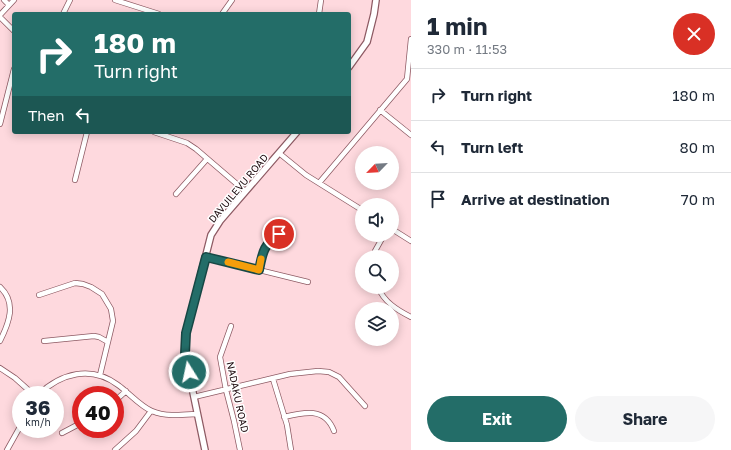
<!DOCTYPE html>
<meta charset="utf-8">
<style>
body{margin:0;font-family:"Golos Text",sans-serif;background:#f6f6f7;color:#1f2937;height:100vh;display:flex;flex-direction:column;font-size:15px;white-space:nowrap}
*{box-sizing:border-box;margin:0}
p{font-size:13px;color:#747a83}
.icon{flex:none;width:22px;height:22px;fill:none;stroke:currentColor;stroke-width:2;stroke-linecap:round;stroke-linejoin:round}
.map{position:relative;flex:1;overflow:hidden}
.sheet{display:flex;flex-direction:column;background:#fff;width:320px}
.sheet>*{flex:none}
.top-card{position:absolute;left:12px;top:12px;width:339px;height:122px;border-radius:4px;box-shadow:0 2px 10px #0003;background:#236d68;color:#fff;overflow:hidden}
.needle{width:26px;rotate:245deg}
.controls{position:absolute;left:355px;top:146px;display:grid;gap:8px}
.controls a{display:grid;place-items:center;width:44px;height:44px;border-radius:50%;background:#fff;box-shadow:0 2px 10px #0003;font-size:20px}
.speed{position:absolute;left:12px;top:386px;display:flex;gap:8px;font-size:20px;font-weight:700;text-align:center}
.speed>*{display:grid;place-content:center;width:52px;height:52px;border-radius:50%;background:#fff;box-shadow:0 2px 10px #0003;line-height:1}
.speed small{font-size:10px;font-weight:400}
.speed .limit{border:6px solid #d22;background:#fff;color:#111}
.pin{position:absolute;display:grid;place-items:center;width:34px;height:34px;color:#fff;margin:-17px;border:2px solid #fff;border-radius:50%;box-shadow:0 1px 4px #0007}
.me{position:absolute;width:44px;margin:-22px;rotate:350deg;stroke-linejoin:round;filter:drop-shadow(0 0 3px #0008)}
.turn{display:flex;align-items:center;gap:14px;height:84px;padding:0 16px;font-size:18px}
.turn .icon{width:52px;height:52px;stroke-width:2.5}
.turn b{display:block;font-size:28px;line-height:34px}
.then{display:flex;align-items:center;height:38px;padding:0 16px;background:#0003;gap:8px;font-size:15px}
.round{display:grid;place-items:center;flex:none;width:42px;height:42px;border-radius:21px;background:#f6f6f7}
.head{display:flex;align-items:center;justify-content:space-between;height:68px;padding:0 16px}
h1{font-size:24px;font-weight:700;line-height:30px}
.action{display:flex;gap:8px;margin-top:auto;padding:8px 16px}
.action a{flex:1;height:46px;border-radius:24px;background:#236d68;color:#fff;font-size:16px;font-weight:700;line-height:46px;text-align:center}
.action a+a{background:#f6f6f7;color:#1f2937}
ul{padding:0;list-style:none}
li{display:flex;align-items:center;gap:12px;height:52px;padding:0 16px;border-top:1px solid #e0e1e3}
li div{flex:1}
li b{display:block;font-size:15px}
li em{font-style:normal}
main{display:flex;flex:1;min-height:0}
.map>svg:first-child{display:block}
</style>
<main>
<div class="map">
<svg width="411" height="450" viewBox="0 0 411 450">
<rect width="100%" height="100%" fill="#fed9de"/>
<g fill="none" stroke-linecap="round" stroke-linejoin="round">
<!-- minor casing -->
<g stroke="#8d5a63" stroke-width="6">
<path id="minor" d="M4 0 9 5
M115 0 159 14
M63 14 70 0
M222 14 232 0
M319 14 321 0
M0 15 14 0
M0 17 14 31
M380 110 411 135
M0 124 14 69
M154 132 187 143 196 149 245 191
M279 153 306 175 362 210
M75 180 87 132
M319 183 407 79 411 39
M176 194 207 159
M392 229 411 241
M206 257 308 282
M374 257 375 251 384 235
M259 270C263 251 263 246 279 234
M0 287C17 303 9 323 0 341
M378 287C384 302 397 310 411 317
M39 295 75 283 83 284 91 287 102 294 111 309 113 321 100 375
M231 326 220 357 226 390 234 421 240 450
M44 341 94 336 99 337 108 342
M0 368 15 378 34 395
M273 379 287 425 291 450
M38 395C61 373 91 365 118 385 128 392 141 407 152 411 166 417 182 415 197 414
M194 397 290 374 318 371 329 372 339 377 365 406
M115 401 126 391
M284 417C304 412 325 407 334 431
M62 433 81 423
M7 450 21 425
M115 450 136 431 151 411"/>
</g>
<!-- tertiary casing -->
<g stroke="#8d5a63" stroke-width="8">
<path id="tertiary" d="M349 67 367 42 374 14 376 0
M205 450 185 354 186 333 211 235 220 221 297 132"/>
</g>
<!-- minor -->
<use href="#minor" stroke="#fff" stroke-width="4.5"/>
<!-- tertiary -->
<use href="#tertiary" stroke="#fff" stroke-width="5.5"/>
</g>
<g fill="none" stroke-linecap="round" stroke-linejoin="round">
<!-- route casing -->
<g stroke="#174744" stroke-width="10">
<path id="route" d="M189 372 185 354 186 333 206 257 259 270C263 251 263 246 279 234"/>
</g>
<!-- route -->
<use href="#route" stroke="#236d68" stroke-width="7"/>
<!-- slow -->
<path stroke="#f59e0b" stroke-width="7" d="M228 262 259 270 261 259"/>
</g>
<g text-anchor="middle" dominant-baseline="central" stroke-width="3" stroke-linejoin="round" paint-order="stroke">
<!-- street labels -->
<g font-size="10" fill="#1d0a0e" stroke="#fff">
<text transform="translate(238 188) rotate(-50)">DAVUILEVU ROAD</text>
<text transform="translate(238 397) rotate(78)">NADAKU ROAD</text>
</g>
</g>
</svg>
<div class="controls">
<a><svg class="needle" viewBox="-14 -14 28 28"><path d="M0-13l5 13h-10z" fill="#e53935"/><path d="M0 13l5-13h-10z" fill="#747a83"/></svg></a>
<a><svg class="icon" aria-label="sound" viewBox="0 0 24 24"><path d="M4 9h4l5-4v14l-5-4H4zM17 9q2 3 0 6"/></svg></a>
<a><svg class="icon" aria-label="search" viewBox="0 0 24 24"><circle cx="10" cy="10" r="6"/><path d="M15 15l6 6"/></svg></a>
<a><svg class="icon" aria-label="layers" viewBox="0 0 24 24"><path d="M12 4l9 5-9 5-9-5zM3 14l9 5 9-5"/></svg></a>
</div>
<div class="speed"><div>36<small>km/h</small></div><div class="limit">40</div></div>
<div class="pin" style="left:279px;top:234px;background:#d93025"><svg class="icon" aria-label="arrive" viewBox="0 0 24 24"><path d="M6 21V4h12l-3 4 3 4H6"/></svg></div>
<svg class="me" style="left:189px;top:372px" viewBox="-20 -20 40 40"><circle r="17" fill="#236d68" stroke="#fff" stroke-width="3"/><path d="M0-11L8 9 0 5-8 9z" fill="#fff"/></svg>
<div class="top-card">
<div class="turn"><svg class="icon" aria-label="right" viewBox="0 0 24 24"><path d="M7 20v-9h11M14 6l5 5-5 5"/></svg><div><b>180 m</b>Turn right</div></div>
<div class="then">Then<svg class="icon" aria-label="left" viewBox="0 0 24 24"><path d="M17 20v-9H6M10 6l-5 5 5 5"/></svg></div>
</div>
</div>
<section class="sheet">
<div class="head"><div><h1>1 min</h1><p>330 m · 11:53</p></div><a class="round" style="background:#d93025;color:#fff"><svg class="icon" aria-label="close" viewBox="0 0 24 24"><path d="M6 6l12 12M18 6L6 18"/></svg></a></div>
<ul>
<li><svg class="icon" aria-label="right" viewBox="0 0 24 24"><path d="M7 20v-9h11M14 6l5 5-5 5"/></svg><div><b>Turn right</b></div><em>180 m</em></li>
<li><svg class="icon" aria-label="left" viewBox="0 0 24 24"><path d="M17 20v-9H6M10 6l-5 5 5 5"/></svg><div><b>Turn left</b></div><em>80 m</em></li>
<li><svg class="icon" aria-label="arrive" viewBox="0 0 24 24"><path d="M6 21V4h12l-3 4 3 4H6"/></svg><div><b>Arrive at destination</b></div><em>70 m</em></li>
</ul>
<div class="action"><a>Exit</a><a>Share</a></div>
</section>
</main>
